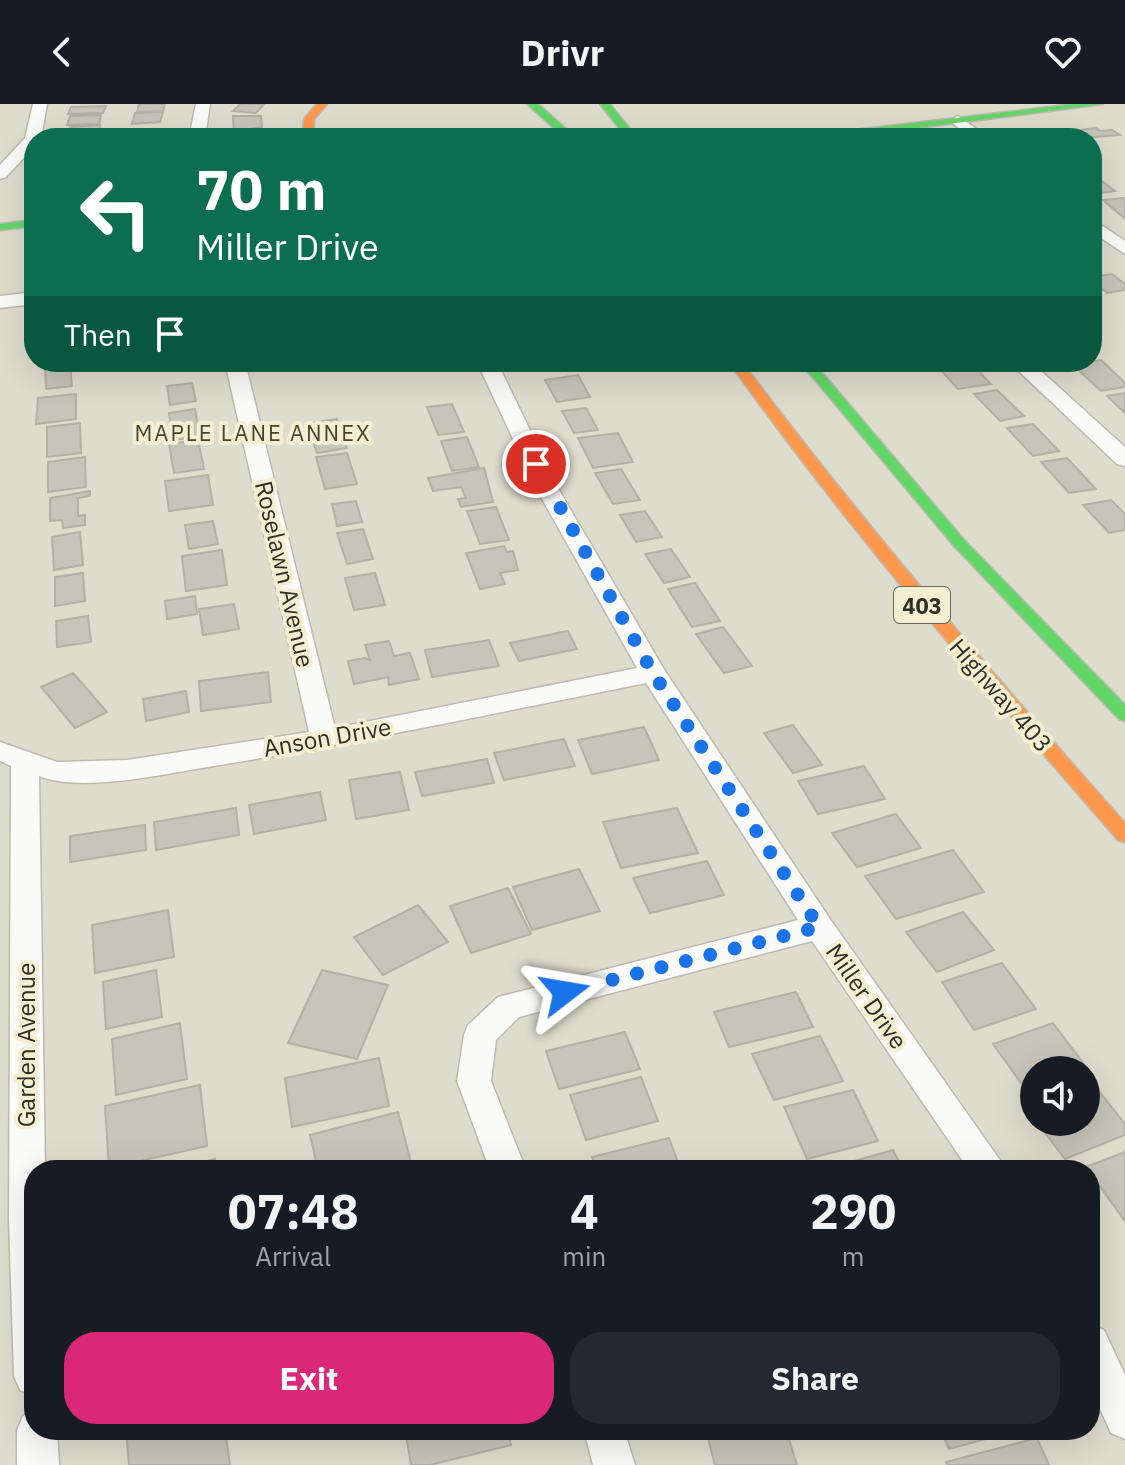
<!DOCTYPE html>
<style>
body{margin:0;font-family:"IBM Plex Sans",sans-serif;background:#242831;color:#f1f3f6;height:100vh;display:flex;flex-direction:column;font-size:30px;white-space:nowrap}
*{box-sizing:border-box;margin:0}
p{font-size:26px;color:#9ea1a6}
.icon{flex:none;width:44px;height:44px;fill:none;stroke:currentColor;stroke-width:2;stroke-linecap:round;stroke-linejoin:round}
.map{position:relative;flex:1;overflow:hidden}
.panel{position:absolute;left:24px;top:1056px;width:1076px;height:280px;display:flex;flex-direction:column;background:#171b24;border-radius:32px;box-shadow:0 8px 32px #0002}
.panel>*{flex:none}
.top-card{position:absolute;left:24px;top:24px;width:1078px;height:244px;border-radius:32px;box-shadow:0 8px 32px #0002;background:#0b6e4f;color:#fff;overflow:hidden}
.fabs{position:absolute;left:1020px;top:952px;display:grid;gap:16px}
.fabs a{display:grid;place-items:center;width:80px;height:80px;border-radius:50%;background:#171b24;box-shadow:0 8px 32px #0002;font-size:40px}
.pin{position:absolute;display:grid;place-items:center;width:68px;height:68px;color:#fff;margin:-34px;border:4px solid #fff;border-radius:50%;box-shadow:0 2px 8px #0007}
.me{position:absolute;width:88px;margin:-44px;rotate:76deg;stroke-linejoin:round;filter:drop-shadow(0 0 6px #0008)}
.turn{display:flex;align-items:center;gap:28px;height:168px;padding:0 40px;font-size:36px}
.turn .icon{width:104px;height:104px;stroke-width:2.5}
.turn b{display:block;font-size:56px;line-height:68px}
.then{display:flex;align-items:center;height:76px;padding:0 40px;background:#0003;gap:16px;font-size:30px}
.eta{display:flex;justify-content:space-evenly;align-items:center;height:136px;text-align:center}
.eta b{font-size:48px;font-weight:700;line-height:56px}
.cta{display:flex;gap:16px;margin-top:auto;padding:16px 40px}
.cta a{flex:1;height:92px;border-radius:32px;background:#db2777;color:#fff;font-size:32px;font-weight:700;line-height:92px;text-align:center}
.cta a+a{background:#242831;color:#f1f3f6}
header{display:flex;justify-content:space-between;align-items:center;height:104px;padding:0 40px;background:#171b24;font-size:36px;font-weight:700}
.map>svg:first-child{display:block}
</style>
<header><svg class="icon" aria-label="back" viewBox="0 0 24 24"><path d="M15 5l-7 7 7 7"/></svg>Drivr<svg class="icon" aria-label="heart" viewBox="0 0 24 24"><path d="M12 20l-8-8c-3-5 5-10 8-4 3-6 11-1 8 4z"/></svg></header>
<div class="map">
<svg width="1125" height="1361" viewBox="0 0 1125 1361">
<rect width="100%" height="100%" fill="#dedccd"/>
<!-- building -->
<path fill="#c6c5b9" stroke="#b3b1a5" stroke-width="2" d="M139 0H165L163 7 137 8Z
M240 0H264L256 9 233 7Z
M106 2 103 9 68 10 71 3Z
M163 8 160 18 132 20 135 9Z
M101 11 99 20 67 21 70 12Z
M233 12H261L262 23 249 25 262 24V34H234Z
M100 21 99 31 69 33 70 23Z
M1096 24 1100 27 1112 26 1120 31 1080 34 1071 27Z
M165 26 164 34H134L136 27Z
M1098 74 1115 87 1092 90V75Z
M1125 94V115L1103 96Z
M1112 170 1125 180V186L1107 189 1092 177V173Z
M1101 256 1125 279V283L1101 287 1073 261Z
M70 258 72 282 46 285 45 262Z
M537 258H561L565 263 542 267Z
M957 258H970L991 280 958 285 936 261Z
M578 271 590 293 557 298 545 276Z
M192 279 196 297 170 301 167 282Z
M997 286 1024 312 1000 317 974 290Z
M1125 289V309L1107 292Z
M76 290V315L36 320 38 294Z
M452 300 464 328 438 331 427 303Z
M586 304 598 326 574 329 562 307Z
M195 305 200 332 173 336 169 309Z
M337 315 347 344 317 349 307 320Z
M80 319 81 349 47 353V323Z
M1033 320 1059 347 1033 352 1007 324Z
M618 329 633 358 593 364 578 334Z
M467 333 479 363 452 367 441 337Z
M198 336 204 365 174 369 169 340Z
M347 349 357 380 325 385 316 353Z
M85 353 86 383 48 388V358Z
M1067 354 1096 385 1069 389 1041 358Z
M484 364 493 398 461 403 458 395 466 394 461 383 433 387 428 374Z
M621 365 640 396 613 400 595 369Z
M208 371 213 401 169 407 165 377Z
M90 387V392L78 394V412L85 411V421L63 424 62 416 50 417V394Z
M1111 396 1125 410V426L1109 429 1083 401Z
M356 397 362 418 337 422 332 400Z
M496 403 509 436 480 440 467 407Z
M645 407 662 433 636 438 620 411Z
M213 417 218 440 189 445 185 421Z
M363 425 373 455 347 460 337 429Z
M80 428 83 461 54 466 52 433Z
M504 442 507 448 513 447 518 466 500 469 505 480 480 485 466 449Z
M671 445 690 473 664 479 645 450Z
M222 446 227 481 186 487 182 452Z
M83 469 85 497 55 502V473Z
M375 469 385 501 354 506 345 474Z
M695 479 720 517 692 523 668 485Z
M195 492 197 510 167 515 165 497Z
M234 500 239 525 203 531 199 505Z
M88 512 91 538 57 543 56 517Z
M723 523 752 562 724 569 696 530Z
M568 527 577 545 519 557 510 539Z
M489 536 499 562 432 573 425 546Z
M389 537 394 552 410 549 419 575 389 581 388 573 354 580 348 557 365 554 370 556 365 541Z
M268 568 271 598 201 607 199 577Z
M73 569 107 608 75 624 41 583Z
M186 587 189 608 146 617 143 595Z
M793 621 822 661 793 669 764 629Z
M644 623 659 656 592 670 578 636Z
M564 635 575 662 504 676 494 649Z
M487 655 494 679 422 692 415 668Z
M864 662 885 695 818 710 798 677Z
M400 668 409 706 356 715 349 676Z
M320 688 326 716 254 730 249 701Z
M236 704 239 731 156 746 154 718Z
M677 704 698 749 621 764 603 718Z
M896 710 921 744 857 763 832 729Z
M145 721 146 746 70 758V732Z
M953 746 984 788 896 815 865 772Z
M707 757 724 791 650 809 633 774Z
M579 765 600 807 532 826 513 783Z
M508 784 531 830 471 849 450 802Z
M418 801 448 838 383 871 354 833Z
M168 806 174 853 95 869 92 821Z
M963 808 994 846 937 868 906 828Z
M1002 859 1036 905 974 926 942 878Z
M156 866 162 913 106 925 103 878Z
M322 866 388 881 357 955 288 939Z
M796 888 813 923 729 943 714 908Z
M180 919 187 975 116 991 112 935Z
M1053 919 1087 964 1034 966V983L1026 986 993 940Z
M625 928 640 965 559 985 546 947Z
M820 932 843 977 774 996 752 950Z
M379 954 389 1002 292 1023 285 974Z
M641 973 658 1017 586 1036 570 991Z
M1088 973 1125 1020V1031L1065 1055 1037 1018H1086Z
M200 981 207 1042 109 1064 105 1002Z
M853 986 878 1037 807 1055 784 1003Z
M398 1008 411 1058 382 1066H318L310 1031Z
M669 1034 681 1066H597L592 1053Z
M893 1046 903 1066H823Z
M1125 1048V1117L1086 1063Z
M215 1055 216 1066H170Z
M126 1326H225L230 1361H129Z
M405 1326H508L511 1341 430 1361H411Z
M741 1326H786L797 1361H715L708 1334Z
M941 1326H1019L949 1345Z
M1037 1334 1049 1361H948L946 1358Z"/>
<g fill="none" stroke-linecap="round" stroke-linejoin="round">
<!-- street casing -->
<g stroke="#bcbaaf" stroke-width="3">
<path id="street" d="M33 0H47L41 34H34V43L6 73 0 75V61L25 34Z
M196 0H210L205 34H189Z
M958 12 989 34H971L950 17Z
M1092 115 1125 137V150L1092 128Z
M34 188V200L0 204V192Z
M225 258H245L335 624 637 564 537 386 477 258H497L559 386 665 567 830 815 1007 1066H969L812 837 519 913 496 936 491 977 526 1066H490L457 977 464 931 468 921 498 893 798 816 646 579C501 608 355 639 208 663 164 670 81 689 39 672L45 1066H34V1292L20 1286 14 1272 9 1116 11 662 0 657V638L57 658 127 656 309 628Z
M1009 258H1031L1125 343V362L1117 360Z
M1090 1220 1104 1226 1125 1271V1335L1111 1329 1090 1283Z
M34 1307V1326H57L59 1361H17V1326L23 1312Z
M584 1326H624L635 1361H593Z"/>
</g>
<!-- fast casing -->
<g stroke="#bcbaaf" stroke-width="3">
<path id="fast" d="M527 0H538L576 34H565Z
M600 0H610L637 34H627Z
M1074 0H1103L838 34H808L813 31Z
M34 116V122L0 126V120Z
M800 258H813L965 437 1125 601V617L1119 615 955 443Z"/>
</g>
<!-- slow casing -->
<g stroke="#bcbaaf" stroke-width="3">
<path id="slow" d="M317 0H327L314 15 313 34H303L304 15Z
M729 258H742C862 418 992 570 1125 719V738L1118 736C983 581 848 425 729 258Z"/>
</g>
<!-- street -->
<use href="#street" fill="#fafaf8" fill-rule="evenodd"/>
<!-- fast -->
<use href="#fast" fill="#63d668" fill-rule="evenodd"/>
<!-- slow -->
<use href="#slow" fill="#ff974d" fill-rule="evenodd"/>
</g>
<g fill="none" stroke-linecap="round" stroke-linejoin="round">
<!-- route -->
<path stroke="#1a73e8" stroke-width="14" stroke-dasharray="0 25.2" d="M536 360 653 569 819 823 565 888"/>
</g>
<g text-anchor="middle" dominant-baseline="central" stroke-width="8" stroke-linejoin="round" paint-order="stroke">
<!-- far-neighbourhood labels -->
<g font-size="22" letter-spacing="2" fill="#48452e" stroke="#f3efd3">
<text x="253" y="328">MAPLE LANE ANNEX</text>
</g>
<!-- shield labels -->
<rect fill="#f3efd3" stroke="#6a6958" stroke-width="2" x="894" y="483" width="56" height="36" rx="6"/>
<g font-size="22" font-weight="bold" fill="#302f24">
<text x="922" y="501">403</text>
</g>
<!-- street labels -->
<g font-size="24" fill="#302f24" stroke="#f3efd3">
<text transform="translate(285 470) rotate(77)">Roselawn Avenue</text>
<text transform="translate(1001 591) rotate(49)">Highway 403</text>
<text transform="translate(327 633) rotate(-10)">Anson Drive</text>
<text transform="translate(867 892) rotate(55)">Miller Drive</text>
<text transform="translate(26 941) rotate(-90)">Garden Avenue</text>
</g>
</g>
</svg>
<div class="fabs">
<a><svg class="icon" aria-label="sound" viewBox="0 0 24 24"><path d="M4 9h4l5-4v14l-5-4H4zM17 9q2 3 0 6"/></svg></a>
</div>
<div class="pin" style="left:536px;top:360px;background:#d93025"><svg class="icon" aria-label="arrive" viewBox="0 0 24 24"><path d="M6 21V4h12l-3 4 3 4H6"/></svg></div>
<svg class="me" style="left:565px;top:888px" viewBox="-20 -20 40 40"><path d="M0-17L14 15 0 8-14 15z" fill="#1a73e8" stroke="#fff" stroke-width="4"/></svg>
<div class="top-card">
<div class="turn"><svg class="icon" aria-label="left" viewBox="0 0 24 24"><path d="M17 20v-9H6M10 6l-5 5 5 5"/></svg><div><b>70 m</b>Miller Drive</div></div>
<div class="then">Then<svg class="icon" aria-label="arrive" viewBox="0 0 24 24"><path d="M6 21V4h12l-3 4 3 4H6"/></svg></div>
</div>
<section class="panel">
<div class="eta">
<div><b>07:48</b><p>Arrival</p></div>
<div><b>4</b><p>min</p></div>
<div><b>290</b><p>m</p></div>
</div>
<div class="cta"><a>Exit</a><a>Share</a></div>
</section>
</div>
